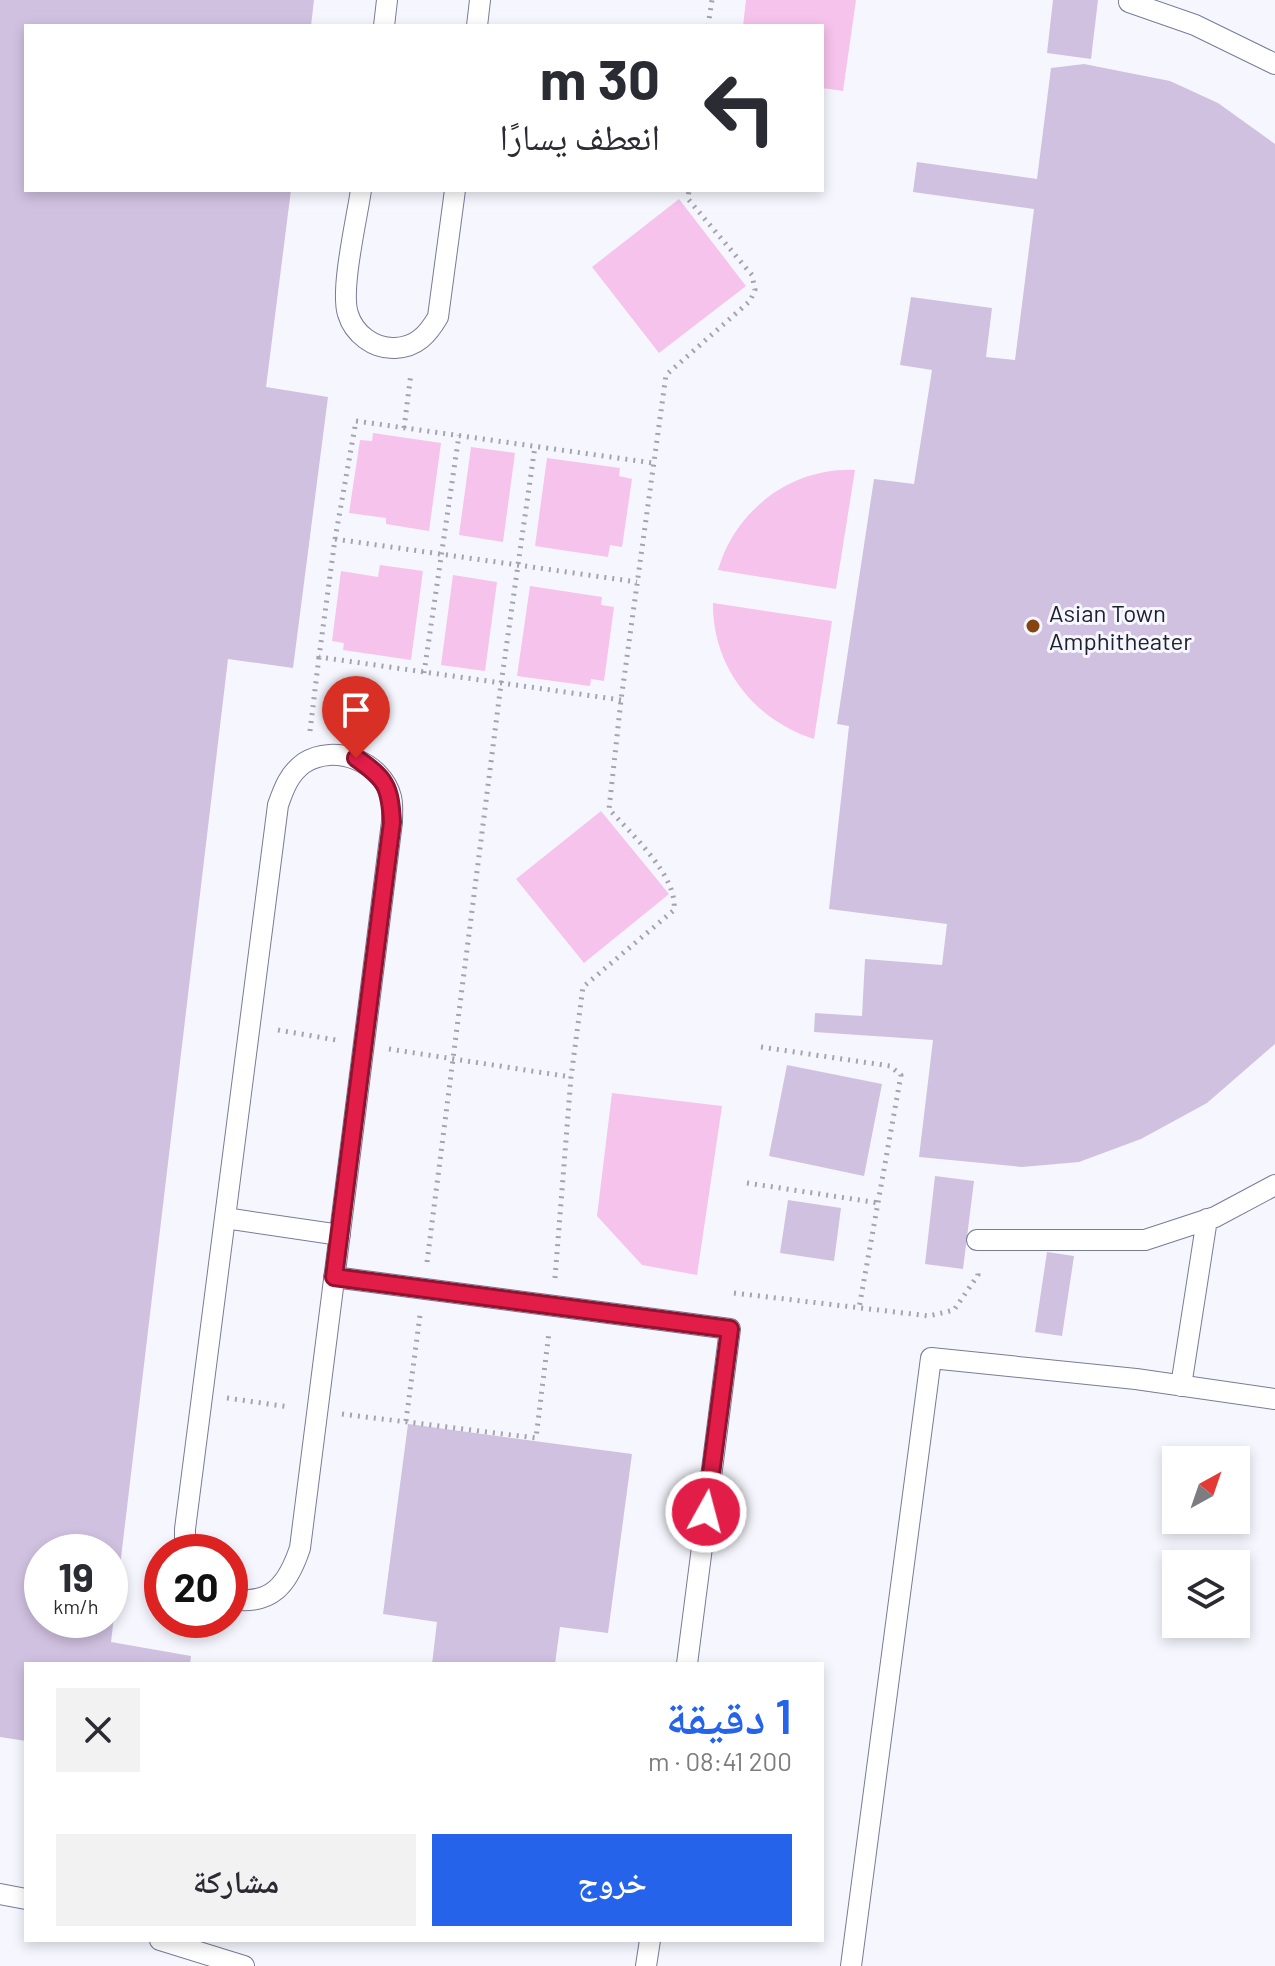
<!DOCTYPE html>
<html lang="ar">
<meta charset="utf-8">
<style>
body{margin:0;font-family:Barlow,"Noto Naskh Arabic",sans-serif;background:#f2f2f3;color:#2b2b33;direction:rtl;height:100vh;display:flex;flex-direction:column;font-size:30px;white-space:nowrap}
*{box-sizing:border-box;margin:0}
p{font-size:26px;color:#7c7c81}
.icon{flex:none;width:44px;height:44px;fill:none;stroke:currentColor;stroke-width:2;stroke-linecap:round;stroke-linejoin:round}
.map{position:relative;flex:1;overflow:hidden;direction:ltr}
.side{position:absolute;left:24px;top:1662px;width:800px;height:280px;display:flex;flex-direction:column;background:#fff;border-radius:0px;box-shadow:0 4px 12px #0003;direction:rtl}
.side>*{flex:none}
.top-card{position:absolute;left:24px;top:24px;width:800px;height:168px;border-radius:0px;box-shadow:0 4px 12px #0003;direction:rtl;background:#fff;color:#2b2b33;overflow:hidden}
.needle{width:52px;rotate:40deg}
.controls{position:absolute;left:1162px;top:1446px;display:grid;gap:16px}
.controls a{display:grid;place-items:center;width:88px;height:88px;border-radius:0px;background:#fff;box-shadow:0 4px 12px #0003;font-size:40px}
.speed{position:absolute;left:24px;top:1534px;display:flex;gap:16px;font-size:40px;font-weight:700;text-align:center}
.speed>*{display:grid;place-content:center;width:104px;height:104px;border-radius:50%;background:#fff;box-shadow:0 4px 12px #0003;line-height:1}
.speed small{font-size:20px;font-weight:400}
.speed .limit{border:12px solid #d22;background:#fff;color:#111}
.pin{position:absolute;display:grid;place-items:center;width:68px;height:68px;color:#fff;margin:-82px -34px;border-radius:50% 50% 50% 0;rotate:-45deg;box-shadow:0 0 8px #0007}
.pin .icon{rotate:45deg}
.me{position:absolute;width:88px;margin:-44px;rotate:7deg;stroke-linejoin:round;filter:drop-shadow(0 0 6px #0008)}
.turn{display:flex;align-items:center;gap:28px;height:168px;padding:0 32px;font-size:36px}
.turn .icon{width:104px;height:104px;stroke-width:2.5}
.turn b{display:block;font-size:56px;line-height:68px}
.round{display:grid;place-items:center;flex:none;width:84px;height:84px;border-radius:0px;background:#f2f2f3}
.headline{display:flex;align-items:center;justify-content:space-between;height:136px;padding:0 32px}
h1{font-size:48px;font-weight:600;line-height:60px;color:#2563eb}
.button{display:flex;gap:16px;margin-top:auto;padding:16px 32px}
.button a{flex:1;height:92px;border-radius:0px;background:#2563eb;color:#fff;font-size:32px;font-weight:600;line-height:92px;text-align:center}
.button a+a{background:#f2f2f3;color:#2b2b33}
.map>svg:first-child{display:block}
</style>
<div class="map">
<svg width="1275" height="1966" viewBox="0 0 1275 1966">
<rect width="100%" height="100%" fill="#f6f7fe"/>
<!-- green -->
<path fill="#f5c3eb" d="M746 0H856L843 91 822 88V26H743Z
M679 199 746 286 659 353 592 267Z
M373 433 441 443 429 531 386 524V518L349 513 360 440 372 441Z
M471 447 515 453 503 542 459 535Z
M547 458 620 468 619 476 632 479 622 547 610 545 608 557 535 546Z
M855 470 836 589 718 570C735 510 792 467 855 470Z
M380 565 423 571 411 660 343 650 344 643 332 641 341 571 378 577Z
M453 575 497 582 485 671 441 665Z
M530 586 602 597 601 605 614 607 604 681 591 679 590 686 517 676Z
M713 603 832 621 814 739C754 720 712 666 713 603Z
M601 811 669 894 584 963 516 879Z
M612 1093 722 1106 697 1275 642 1265 597 1216Z"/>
<!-- building -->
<path fill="#d0c1e0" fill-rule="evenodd" d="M0 0H314L311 26H26V190H291L266 387 328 397 293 668 228 659 111 1642 191 1656 190 1664H26V1741L0 1737ZM42 1552H110V1620H42Z
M1053 0H1098L1091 59 1047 53Z
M1084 64 1170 81 1218 103 1275 144V1044L1207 1103 1141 1139 1079 1162 1022 1167 919 1157 933 1040 814 1032 815 1013 862 1016 865 959 942 965 947 924 829 909 849 726 837 724 874 479 914 484 932 370 900 365 911 297 992 308 986 357 1015 360 1034 209 913 192 917 162 1037 179 1051 68Z
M787 1065 882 1084 864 1176 769 1156Z
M935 1176 974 1181 963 1269 925 1264Z
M788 1200 841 1208 834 1261 780 1253Z
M1047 1252 1074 1256 1062 1336 1035 1332Z
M408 1424 632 1454 608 1633 560 1627 555 1664H432L437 1622 383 1614Z"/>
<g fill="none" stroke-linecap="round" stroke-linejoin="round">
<!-- service casing -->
<g stroke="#787b98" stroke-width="22">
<path id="service" d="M1129 2 1195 25 1275 64
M384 26 387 0
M477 26 480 0
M361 190C357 218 340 290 348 314 354 334 374 349 395 348 417 347 428 334 438 317L455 190
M225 1218 340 1235
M977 1240H1145L1215 1217 1275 1185
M334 1277 730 1329 687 1664
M1181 1386 1207 1219
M185 1552V1529L278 805C284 788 289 774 304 763 335 743 382 762 391 797 393 804 392 814 392 822L300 1548C288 1584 272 1606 230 1599
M0 1894 26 1899
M160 1940 244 1966
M646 1966 650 1940
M851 1966 931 1358 1136 1379 1275 1399"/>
</g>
<!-- path -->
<path stroke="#a3a4ad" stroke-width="5" stroke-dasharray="2 6" stroke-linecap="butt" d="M708 26 712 0
M404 428 411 373
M335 539 637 582
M424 673 459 435
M621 700 319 657 335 539 356 421 653 463
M310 731 319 657
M278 1030 336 1040
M761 1047 890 1066 901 1075 859 1308
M389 1049 571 1077
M747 1183 879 1203
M427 1262 501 684 535 446
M555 1278 571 1077 583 987 674 910C678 876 631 834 609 809L621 700 666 375 750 301 755 290 752 275 688 199 689 190
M734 1293 929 1316 954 1310 978 1275 977 1268
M227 1398 289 1407
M342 1414 536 1438 549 1332
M406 1421 420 1315"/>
<!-- service -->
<use href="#service" stroke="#fff" stroke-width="20"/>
</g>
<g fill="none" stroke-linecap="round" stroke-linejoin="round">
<!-- route casing -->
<g stroke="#92132f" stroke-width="20">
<path id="route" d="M356 758C386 779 390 786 392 822L334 1277 730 1329 706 1512"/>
</g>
<!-- route -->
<use href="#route" stroke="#e11d48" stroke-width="14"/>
</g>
<!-- markers -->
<circle fill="#874413" stroke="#f6f7fe" stroke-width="3" cx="1033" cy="626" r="8"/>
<g text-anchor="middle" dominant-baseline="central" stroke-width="6" stroke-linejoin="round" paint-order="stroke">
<!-- poi labels -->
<g font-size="24" fill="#20212d" stroke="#f6f7fe" text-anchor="start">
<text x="1049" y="612">Asian Town<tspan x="1049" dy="28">Amphitheater</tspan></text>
</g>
</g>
</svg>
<div class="controls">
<a><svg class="needle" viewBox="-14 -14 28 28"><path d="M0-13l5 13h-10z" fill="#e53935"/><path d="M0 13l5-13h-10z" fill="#7c7c81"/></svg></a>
<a><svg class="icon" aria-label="layers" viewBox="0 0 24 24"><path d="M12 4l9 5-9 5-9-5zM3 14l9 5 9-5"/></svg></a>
</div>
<div class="speed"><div>19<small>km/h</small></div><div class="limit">20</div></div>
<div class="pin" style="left:356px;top:758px;background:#d93025"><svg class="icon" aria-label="arrive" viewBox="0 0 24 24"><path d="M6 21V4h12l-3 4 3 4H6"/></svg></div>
<svg class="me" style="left:706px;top:1512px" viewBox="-20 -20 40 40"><circle r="17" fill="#e11d48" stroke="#fff" stroke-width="3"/><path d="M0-11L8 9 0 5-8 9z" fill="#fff"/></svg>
<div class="top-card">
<div class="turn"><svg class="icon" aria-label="left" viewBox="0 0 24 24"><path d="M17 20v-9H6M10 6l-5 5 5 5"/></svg><div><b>30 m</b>انعطف يسارًا</div></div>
</div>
<section class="side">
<div class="headline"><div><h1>1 دقيقة</h1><p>200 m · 08:41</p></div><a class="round"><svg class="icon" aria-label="close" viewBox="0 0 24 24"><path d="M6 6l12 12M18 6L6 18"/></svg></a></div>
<div class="button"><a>خروج</a><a>مشاركة</a></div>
</section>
</div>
